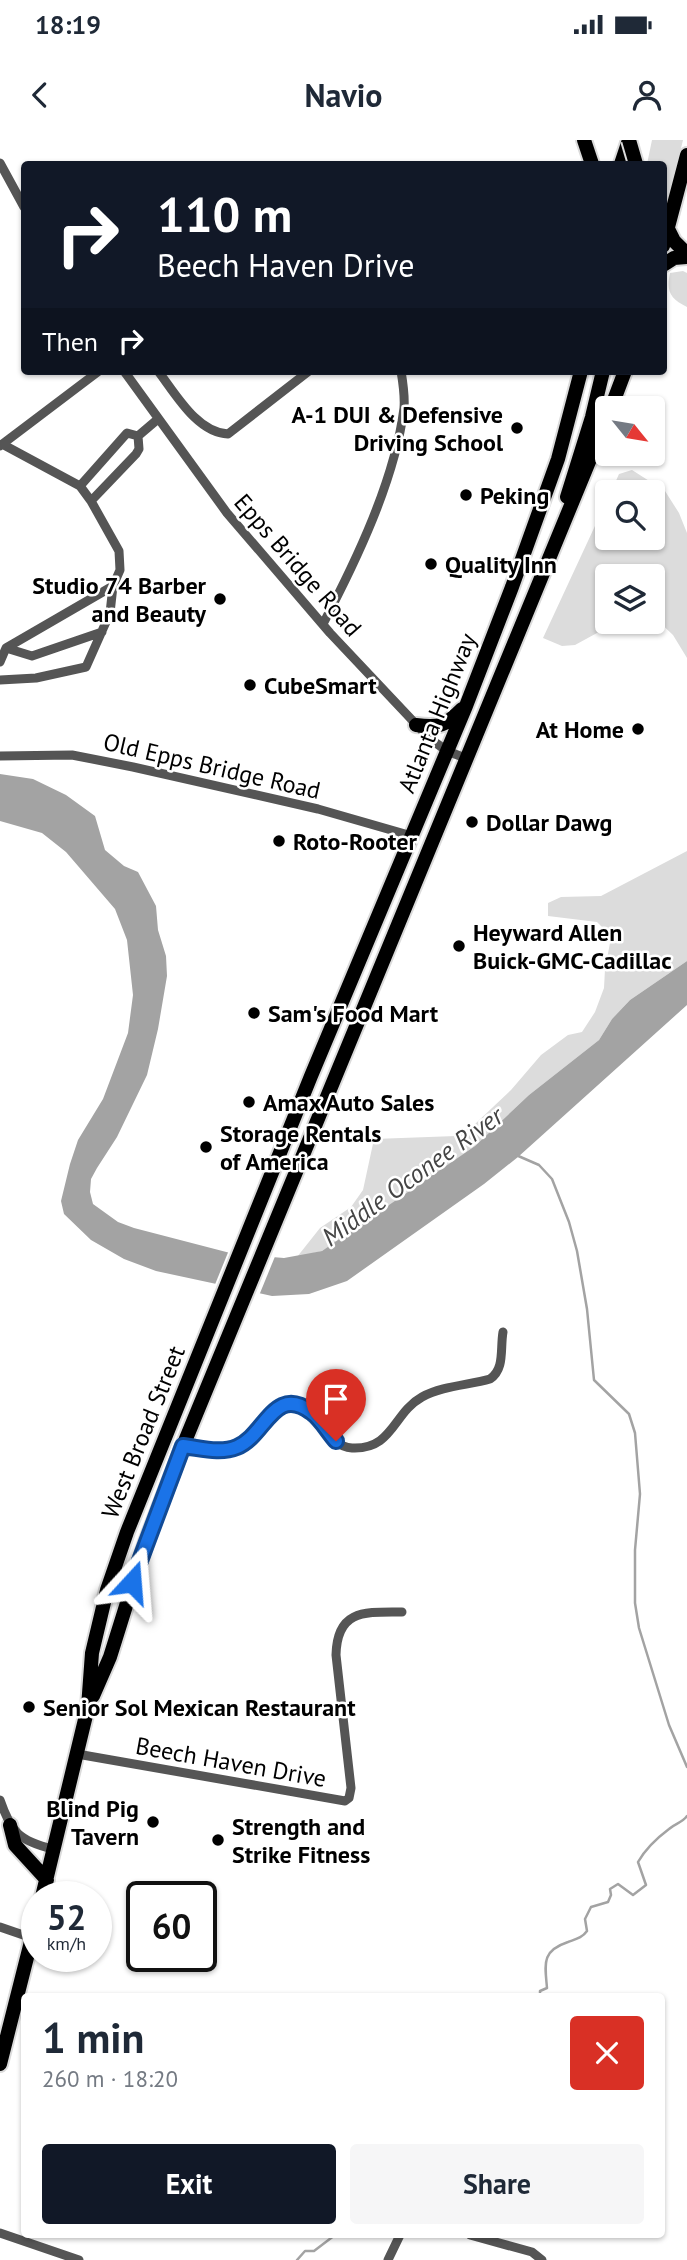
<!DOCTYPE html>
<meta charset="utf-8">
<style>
body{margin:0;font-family:"PT Sans",sans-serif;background:#f6f6f7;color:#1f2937;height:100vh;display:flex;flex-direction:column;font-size:26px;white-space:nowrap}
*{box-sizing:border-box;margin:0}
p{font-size:23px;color:#747a83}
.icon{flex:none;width:38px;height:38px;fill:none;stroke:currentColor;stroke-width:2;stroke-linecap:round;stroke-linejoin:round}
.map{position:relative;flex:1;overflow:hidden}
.drawer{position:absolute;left:21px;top:1853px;width:644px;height:245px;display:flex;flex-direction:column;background:#fff;border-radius:7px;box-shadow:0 2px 5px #0004}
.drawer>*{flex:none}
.banner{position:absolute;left:21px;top:21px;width:646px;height:214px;border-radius:7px;box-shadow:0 2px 5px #0004;background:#111827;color:#fff;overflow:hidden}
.needle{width:46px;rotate:120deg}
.fabs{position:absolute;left:595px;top:256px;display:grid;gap:14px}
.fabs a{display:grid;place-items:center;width:70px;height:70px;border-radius:7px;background:#fff;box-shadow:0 2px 5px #0004;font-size:35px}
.speed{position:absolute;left:21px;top:1741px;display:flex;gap:14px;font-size:35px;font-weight:700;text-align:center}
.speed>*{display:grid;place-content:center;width:91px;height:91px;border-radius:50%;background:#fff;box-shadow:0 2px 5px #0004;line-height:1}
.speed small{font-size:18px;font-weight:400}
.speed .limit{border:4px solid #111;border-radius:10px;background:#fff;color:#111}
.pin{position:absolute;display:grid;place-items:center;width:60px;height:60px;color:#fff;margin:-72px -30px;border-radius:50% 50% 50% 0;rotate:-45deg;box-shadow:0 0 7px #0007}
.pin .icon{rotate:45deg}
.me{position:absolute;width:77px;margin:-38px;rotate:19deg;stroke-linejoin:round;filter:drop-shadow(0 0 5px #0008)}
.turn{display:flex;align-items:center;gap:24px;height:147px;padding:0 21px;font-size:32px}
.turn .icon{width:91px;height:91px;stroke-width:2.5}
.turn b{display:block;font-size:49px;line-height:60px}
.then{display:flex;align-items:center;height:66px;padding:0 21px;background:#0003;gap:14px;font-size:26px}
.round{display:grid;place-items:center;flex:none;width:74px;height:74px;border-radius:7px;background:#f6f6f7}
.head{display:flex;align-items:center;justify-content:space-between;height:119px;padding:0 21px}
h1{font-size:42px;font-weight:800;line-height:52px}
.cta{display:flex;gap:14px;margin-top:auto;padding:14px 21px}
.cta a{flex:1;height:80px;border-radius:7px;background:#111827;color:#fff;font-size:28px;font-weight:800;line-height:80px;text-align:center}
.cta a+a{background:#f6f6f7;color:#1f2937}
.status{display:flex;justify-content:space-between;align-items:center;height:49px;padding:0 35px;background:#fff;direction:ltr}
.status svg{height:19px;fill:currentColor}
header{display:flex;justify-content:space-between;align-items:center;height:91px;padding:0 21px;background:#fff;font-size:32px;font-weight:800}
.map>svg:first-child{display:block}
</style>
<div class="status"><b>18:19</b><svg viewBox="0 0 49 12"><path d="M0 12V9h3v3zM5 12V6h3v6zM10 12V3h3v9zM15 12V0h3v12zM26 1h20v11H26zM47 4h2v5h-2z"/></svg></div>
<header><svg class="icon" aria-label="back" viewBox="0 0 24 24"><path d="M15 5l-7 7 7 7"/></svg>Navio<svg class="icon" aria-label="person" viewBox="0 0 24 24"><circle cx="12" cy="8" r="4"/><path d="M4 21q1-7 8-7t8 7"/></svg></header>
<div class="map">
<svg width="687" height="2120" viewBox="0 0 687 2120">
<rect width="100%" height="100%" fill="#fff"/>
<!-- green -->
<path fill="#dcdcdc" d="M652 0H683L663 83V24H647Z
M683 131 687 133V167C670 159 666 151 670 133Z
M632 330 665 351 679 373 687 393V518L673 495 653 476V436H607V481H619L575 505 562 506 543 498 607 360V397H653V352H611L619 334Z
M687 711V821L630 860 612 879 599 900 529 955 475 1006 340 1100 322 1111 297 1117 320 1088 351 1067 363 1050 374 999 456 996 475 984 511 950 541 915 568 895 582 892 595 872 604 848 605 829 610 803 606 791 597 782 548 776V763L561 757 601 756Z"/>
<!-- water -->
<path fill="#a3a3a3" d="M0 634 33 639 66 655 95 676 105 710 124 726 138 732 156 766 158 790 166 816 167 836 158 889 147 935 117 997 97 1028 91 1039 90 1052 93 1064 118 1082 134 1088 234 1114 284 1118 322 1111 475 1006 529 955 599 900 612 879 630 860 687 821V865L518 1017 484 1044 347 1141 309 1154 272 1156 156 1131 124 1119 91 1100 64 1074 61 1061 70 1024 78 1000 103 959 128 893 133 855 127 800 115 769 66 712 42 693 0 681Z"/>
<!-- pier -->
<path fill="#fff" d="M229 1110 276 1114 258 1158 214 1147Z"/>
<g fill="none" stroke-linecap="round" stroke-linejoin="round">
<!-- stream -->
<path stroke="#a3a3a3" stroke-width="2.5" d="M516 1015 539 1025 552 1039 569 1082 577 1111 587 1169 594 1240 629 1274 635 1293 640 1354 635 1410V1463L639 1488 669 1585 687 1627
M540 1857V1851L547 1848C545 1824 541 1811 568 1802 576 1799 582 1798 587 1791L585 1779 591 1767 608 1762 611 1755 610 1749 618 1744 633 1755 646 1745 638 1722C646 1708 657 1698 669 1689 676 1683 682 1683 687 1676
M297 2120 305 2111H314L335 2095"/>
<!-- primary casing -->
<g stroke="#dbdbdb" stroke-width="18">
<path id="primary" d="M584 0 592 24
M621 24 629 0
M668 89 674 101 687 114
M663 106 687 15
M663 125 674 118 687 117
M611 268 625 231
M567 357 592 277 603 231
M416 585C440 588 445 586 462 569
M93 1556 110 1517 146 1402 183 1306 607 278
M10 1685 15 1705 47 1740
M42 1757 88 1567 92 1513 107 1450 127 1392 311 936 466 566 512 447 558 319 581 231
M0 1924 37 1778"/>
</g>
<!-- street -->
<path stroke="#555" stroke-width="9" d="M0 23 24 67
M124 231 227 373 330 493 429 598 447 611 468 619
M158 231C175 253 197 293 228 294L309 231
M138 296 158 279
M0 306 99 231
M80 346 127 293 138 296 139 309 136 314 91 361
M323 484C356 421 395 340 404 268 405 256 403 243 401 231
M6 508 32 516 102 492
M0 522 6 508 113 446
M0 540 36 538 86 527 110 473 113 446 120 430 119 411 91 361 80 346 2 304
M0 616 72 615 133 627 318 669 412 696
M183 1306C223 1311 242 1315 268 1279 272 1272 275 1266 283 1265 319 1258 322 1306 352 1308 393 1310 393 1273 422 1257 442 1246 469 1245 490 1239 505 1229 500 1209 503 1192
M77 1614 345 1661 349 1658 351 1648 336 1515C337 1469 365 1472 402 1472
M0 1660C11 1692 19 1701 53 1709
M0 1787 32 1798
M0 2093 79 2120
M470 2095 532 2112 542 2120
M388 2120 400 2095"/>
<!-- primary -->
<use href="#primary" stroke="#000" stroke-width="14"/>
<!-- primary-bridge casing -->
<g stroke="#dbdbdb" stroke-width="18" stroke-linecap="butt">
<path id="primary-bridge" d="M629 0 636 24"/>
</g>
<!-- primary-bridge -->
<use href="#primary-bridge" stroke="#000" stroke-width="14"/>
</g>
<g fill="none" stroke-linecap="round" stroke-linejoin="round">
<!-- route casing -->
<g stroke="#114b97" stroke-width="18">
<path id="route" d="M132 1442 183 1306C201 1308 220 1314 237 1307 265 1296 274 1244 311 1272 321 1279 328 1292 336 1301"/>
</g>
<!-- route -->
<use href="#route" stroke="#1a73e8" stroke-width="12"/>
</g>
<!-- markers -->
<g fill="#000" stroke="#fff" stroke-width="2.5">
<circle cx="517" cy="288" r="7"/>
<circle cx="466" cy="355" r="7"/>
<circle cx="431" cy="424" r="7"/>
<circle cx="220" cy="459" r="7"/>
<circle cx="250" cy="545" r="7"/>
<circle cx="638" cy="589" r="7"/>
<circle cx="472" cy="682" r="7"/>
<circle cx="279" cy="701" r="7"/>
<circle cx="459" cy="806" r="7"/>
<circle cx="254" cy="873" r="7"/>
<circle cx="249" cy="962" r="7"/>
<circle cx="206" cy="1007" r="7"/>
<circle cx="29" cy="1567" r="7"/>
<circle cx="153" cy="1682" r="7"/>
<circle cx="218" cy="1700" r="7"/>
</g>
<g text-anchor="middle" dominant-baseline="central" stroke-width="5" stroke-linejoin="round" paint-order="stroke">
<!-- poi labels -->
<g font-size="24" font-weight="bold" fill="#000" stroke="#fff" text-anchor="start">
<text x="503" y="274" text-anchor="end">A-1 DUI &amp; Defensive<tspan x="503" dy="28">Driving School</tspan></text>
<text x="480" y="355">Peking</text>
<text x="445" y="424">Quality Inn</text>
<text x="206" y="445" text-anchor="end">Studio 74 Barber<tspan x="206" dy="28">and Beauty</tspan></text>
<text x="264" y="545">CubeSmart</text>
<text x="624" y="589" text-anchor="end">At Home</text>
<text x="486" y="682">Dollar Dawg</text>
<text x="293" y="701">Roto-Rooter</text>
<text x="473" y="792">Heyward Allen<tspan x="473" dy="28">Buick-GMC-Cadillac</tspan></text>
<text x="268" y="873">Sam's Food Mart</text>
<text x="263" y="962">Amax Auto Sales</text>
<text x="220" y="993">Storage Rentals<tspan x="220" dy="28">of America</tspan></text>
<text x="43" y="1567">Senior Sol Mexican Restaurant</text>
<text x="139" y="1668" text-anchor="end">Blind Pig<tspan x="139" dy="28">Tavern</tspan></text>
<text x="232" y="1686">Strength and<tspan x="232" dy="28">Strike Fitness</tspan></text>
</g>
<!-- street labels -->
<g font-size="24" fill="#000" stroke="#fff">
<text transform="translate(298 425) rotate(49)">Epps Bridge Road</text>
<text transform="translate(437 573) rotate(-68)">Atlanta Highway</text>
<text transform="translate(212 626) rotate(13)">Old Epps Bridge Road</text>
<text transform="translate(143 1292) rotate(-68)">West Broad Street</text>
<text transform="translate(231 1622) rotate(10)">Beech Haven Drive</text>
</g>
<!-- water labels -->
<g font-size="26" font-style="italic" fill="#444" stroke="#fff">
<text transform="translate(412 1036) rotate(-36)">Middle Oconee River</text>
</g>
</g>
</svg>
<div class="fabs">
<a><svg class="needle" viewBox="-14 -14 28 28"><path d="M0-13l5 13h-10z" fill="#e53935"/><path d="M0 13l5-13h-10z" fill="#747a83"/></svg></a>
<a><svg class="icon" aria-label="search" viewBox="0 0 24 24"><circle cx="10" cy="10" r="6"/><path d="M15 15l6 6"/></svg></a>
<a><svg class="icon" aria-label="layers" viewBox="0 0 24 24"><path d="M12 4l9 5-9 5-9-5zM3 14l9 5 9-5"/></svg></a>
</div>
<div class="speed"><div>52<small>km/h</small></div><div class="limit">60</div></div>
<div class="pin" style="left:336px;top:1301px;background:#d93025"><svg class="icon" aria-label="arrive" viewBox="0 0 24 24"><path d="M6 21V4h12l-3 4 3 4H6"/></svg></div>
<svg class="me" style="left:132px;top:1442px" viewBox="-20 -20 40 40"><path d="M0-17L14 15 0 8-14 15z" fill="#1a73e8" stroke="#fff" stroke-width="4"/></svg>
<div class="banner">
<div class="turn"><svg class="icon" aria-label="right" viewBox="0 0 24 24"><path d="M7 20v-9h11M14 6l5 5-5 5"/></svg><div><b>110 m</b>Beech Haven Drive</div></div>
<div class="then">Then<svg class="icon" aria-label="right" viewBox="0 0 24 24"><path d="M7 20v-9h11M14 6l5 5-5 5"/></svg></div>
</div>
<section class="drawer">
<div class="head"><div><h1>1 min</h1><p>260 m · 18:20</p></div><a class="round" style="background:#d93025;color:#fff"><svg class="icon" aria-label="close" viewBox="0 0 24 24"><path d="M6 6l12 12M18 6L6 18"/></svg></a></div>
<div class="cta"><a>Exit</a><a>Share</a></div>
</section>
</div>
